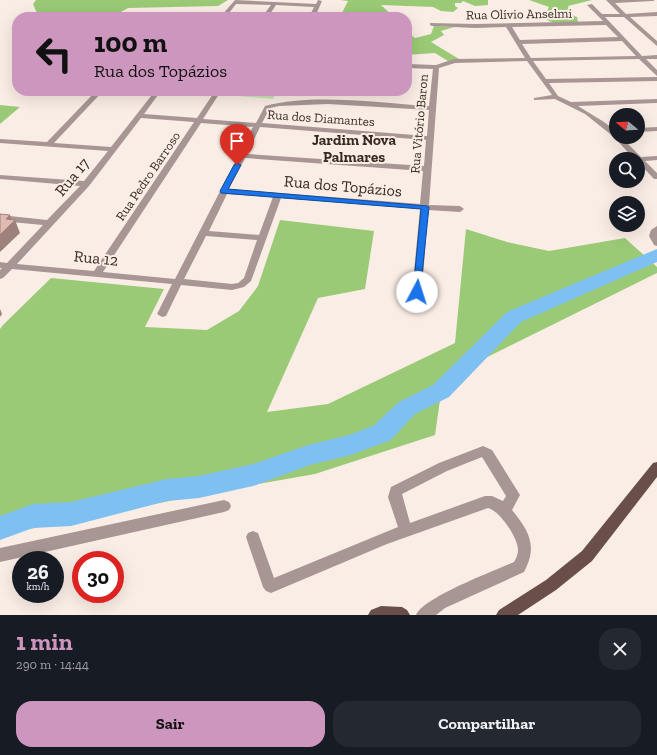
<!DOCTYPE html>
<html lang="pt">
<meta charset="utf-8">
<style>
body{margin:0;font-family:"Zilla Slab",serif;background:#242831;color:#f1f3f6;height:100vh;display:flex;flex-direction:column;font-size:15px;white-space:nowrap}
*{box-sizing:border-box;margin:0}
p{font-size:13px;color:#9ea1a6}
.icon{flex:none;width:22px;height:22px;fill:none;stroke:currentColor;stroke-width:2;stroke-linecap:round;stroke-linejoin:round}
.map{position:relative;height:615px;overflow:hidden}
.details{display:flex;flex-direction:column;background:#171b24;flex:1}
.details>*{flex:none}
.guide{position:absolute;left:12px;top:12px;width:400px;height:84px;border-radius:16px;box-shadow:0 4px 16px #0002;background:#cd96be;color:#111;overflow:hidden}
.needle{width:26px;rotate:288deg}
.controls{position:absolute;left:609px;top:108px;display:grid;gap:8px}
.controls a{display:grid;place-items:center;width:36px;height:36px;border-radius:50%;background:#171b24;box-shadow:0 4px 16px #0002;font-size:20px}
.speed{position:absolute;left:12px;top:551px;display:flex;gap:8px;font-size:20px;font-weight:700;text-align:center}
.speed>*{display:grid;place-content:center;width:52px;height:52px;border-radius:50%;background:#171b24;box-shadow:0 4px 16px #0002;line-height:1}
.speed small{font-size:10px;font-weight:400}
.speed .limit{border:6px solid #d22;background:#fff;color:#111}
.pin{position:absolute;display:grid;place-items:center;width:34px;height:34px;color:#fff;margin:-41px -17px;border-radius:50% 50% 50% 0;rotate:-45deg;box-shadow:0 0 4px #0007}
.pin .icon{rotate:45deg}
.me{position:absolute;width:44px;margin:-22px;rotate:5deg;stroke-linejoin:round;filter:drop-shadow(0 0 3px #0008)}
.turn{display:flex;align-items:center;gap:14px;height:84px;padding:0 16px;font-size:18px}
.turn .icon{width:52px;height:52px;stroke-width:2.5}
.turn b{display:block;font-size:28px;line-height:34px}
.round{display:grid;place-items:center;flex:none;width:42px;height:42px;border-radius:16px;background:#242831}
.headline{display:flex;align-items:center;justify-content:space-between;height:68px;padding:0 16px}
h1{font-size:24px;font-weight:700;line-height:30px;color:#cd96be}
.action{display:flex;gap:8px;margin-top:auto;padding:8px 16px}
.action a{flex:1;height:46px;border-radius:16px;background:#cd96be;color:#111;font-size:16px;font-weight:700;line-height:46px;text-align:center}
.action a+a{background:#242831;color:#f1f3f6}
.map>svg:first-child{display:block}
</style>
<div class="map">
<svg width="657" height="615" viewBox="0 0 657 615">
<rect width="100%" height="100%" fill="#faede5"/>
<!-- green -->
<path fill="#c7e6b0" d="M231 91H277L273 99 228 95Z"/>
<!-- forest -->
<path fill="#9bca76" d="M36 0H228L218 6 128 8 112 17H47L37 13 33 4Z
M340 0H488V5L475 6 463 1 461 3H455V6L458 8 453 12 441 11 433 7 381 5 394 17H340L348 1Z
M529 0H592L568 6 572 15 577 17 578 22 554 23 545 19 555 16 547 11 549 7Z
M434 26 454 27 441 31 444 35 431 42 459 59 448 61 435 53 407 55V32L415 38 431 34Z
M0 105 20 107 0 124Z
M280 220 374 231 365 289 318 298 267 412 328 404 455 343 466 229 507 242 549 251 625 238 657 267V273L443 379 435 435 315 474 214 492 0 535V329L3 325 51 278 164 289 145 327 207 330 239 311 258 286Z"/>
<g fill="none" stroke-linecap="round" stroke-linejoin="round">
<!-- river -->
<path fill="#7fc0f2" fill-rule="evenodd" d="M657 249V262L521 322 449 397 415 414 391 440 351 455 310 465 253 486 199 498 167 501 71 526 33 528 0 540V516L33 504 71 502 167 479 199 476 253 464 308 445 349 435 373 426 399 402 433 385 507 312Z"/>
<!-- minor -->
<path fill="#a79694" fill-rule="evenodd" d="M235 0 316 4 318 0 322 1 315 17H309L314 7 276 5 268 17H262L271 5 236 4 226 17H202L205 15H222Z
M606 0H655L653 1 615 3 626 14 657 12V16L630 17 657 41V46L624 17H605L642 56 657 55V59H646L657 70V76L639 59 533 61 546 79 657 77V81L549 83 558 96 571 102 657 99V103L578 106 604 122 616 131V137H621L641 157 657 156V160L645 161 657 173V179H654L638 162V159H634L614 137 585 114 555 99 534 100V98L552 95 527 61 455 63 439 68 429 205 460 206 464 209 460 212 428 210 422 292 420 294 417 295 412 292 420 209 281 198 251 281 244 287 232 290 181 285 166 316 162 317 157 314 172 284 12 269 3 278 0 279V270L2 268H0V262L7 263 43 225 0 221V215L47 220 80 186 0 179V175L84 181 108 151 0 143V139L47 142 96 91H103L54 143 111 147 155 91H161L144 114 197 118 215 91H221L203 119 256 123 265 106C314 93 378 103 429 106L433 69 407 68V64L436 65 454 59 525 58 506 27 475 28 432 26 430 25V23L475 24 603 21 587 5 592 4 602 14H620ZM606 25 618 37 520 40 512 27ZM622 41 636 56 531 58 522 44ZM328 104 429 110 427 136 262 123 270 108 279 106ZM141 118 194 122 94 271 17 264 89 186ZM201 123 253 127 175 279 103 272ZM260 127 426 140 424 166 247 154ZM245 158 423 171 420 204 229 189ZM227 194 273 197 259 235 209 231ZM206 236 257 240 244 278 238 283 232 284 184 279Z
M657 127V131L638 132V128Z
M657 226V246L654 245 649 236 651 230Z
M483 446 492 450 520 495 512 510C529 531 538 546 524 572L445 608 436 615H416C424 597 494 571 514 562 516 558 518 555 518 550 518 538 500 511 488 508L387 544 271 593 266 591 263 587 246 537 248 533 253 531 258 533 274 578 398 527 388 497 391 487 439 463ZM482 457 506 496 503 501 492 496H485L410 523 402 494 447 471Z
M224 500 229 502 231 506 229 510 224 512 0 562V548Z"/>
<!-- major -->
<path fill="#6a4e4a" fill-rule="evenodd" d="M657 462V477L592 561 556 590 518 615H496L499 610 546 580 582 551 653 463Z
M381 606 402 607 407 610 410 615H368L371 610Z"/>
</g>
<!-- shaded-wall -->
<path fill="#9d827b" d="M10 215 13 223 15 220 20 233 0 252V235L6 219Z
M0 309 2 314 0 317Z"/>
<!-- building -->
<path fill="#e0bab0" stroke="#9d827b" d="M0 214 10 215 6 219 15 220 0 235Z"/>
<!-- route -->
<path fill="#1a73e8" stroke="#114b97" d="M237 163 241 165 228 189 427 206 429 207 420 294H414L413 292 421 209 221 193 220 191 234 165Z"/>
<g text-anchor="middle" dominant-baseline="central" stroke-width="4" stroke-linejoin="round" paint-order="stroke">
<!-- far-street labels -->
<g font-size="13" fill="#362a22" stroke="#faede5">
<text transform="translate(519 14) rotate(-1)">Rua Olívio Anselmi</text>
<text transform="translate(321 118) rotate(4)">Rua dos Diamantes</text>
<text transform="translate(419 124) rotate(-85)">Rua Vitório Baron</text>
<text transform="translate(148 176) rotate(-56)">Rua Pedro Barroso</text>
</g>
<!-- far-quarter labels -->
<g font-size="15" font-weight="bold" fill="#362a22" stroke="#faede5">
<text x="354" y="140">Jardim Nova<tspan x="354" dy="17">Palmares</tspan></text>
</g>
<!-- street labels -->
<g font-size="16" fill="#362a22" stroke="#faede5">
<text transform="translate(72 177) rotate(-50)">Rua 17</text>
<text transform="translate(343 186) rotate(5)">Rua dos Topázios</text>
<text transform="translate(96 258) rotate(6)">Rua 12</text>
</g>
</g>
</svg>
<div class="controls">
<a><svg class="needle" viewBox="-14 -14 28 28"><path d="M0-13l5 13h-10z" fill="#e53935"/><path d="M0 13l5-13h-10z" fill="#9ea1a6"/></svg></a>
<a><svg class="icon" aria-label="search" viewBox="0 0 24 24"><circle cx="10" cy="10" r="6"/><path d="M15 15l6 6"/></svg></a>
<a><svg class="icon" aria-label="layers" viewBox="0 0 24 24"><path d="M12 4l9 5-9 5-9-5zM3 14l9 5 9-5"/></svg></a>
</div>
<div class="speed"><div>26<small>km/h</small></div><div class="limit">30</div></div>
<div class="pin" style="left:237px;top:165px;background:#d93025"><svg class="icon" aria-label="arrive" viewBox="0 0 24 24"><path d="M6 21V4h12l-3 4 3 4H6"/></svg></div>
<svg class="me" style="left:417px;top:292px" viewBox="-20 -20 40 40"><circle r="19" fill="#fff"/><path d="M0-13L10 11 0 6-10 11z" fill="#1a73e8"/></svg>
<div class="guide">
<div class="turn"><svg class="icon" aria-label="left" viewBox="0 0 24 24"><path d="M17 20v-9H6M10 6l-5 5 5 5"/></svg><div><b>100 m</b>Rua dos Topázios</div></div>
</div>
</div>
<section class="details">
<div class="headline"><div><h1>1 min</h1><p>290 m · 14:44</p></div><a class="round"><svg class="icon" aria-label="close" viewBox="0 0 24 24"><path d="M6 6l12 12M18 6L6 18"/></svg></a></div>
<div class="action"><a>Sair</a><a>Compartilhar</a></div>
</section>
